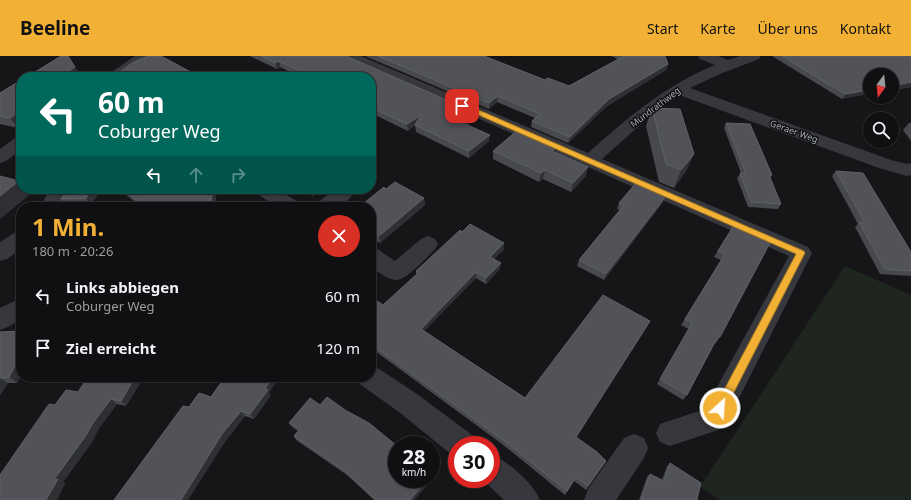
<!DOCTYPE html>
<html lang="de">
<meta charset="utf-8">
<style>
body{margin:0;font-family:"Noto Sans",sans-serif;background:#19191b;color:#f1f3f6;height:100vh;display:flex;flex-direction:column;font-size:15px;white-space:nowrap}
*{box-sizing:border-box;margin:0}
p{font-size:13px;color:#9c9d9f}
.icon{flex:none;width:22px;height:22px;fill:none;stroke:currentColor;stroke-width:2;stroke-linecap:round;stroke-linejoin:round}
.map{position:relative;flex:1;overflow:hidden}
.side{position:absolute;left:16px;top:146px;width:360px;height:180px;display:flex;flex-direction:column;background:#101012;border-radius:16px;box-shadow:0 1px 3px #0004,0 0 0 1px #303032}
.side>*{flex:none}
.top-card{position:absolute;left:16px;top:16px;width:360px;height:122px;border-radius:16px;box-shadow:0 1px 3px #0004,0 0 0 1px #303032;background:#00695c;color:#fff;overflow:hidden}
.needle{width:26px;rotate:195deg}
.controls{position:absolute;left:863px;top:12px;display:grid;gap:8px}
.controls a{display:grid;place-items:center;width:36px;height:36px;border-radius:50%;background:#101012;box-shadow:0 1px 3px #0004,0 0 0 1px #303032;font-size:20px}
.speed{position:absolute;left:388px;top:380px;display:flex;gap:8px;font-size:20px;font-weight:700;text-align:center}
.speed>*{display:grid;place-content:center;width:52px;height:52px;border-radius:50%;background:#101012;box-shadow:0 1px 3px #0004,0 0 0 1px #303032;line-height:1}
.speed small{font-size:10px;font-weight:400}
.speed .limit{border:6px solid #d22;background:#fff;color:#111}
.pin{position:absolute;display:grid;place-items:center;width:34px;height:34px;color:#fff;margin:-17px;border-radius:8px;box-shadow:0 2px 6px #0006}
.me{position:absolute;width:44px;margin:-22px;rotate:26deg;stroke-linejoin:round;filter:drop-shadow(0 0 3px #0008)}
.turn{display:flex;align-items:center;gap:14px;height:84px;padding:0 16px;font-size:18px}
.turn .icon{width:52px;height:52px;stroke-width:2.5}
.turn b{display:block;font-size:28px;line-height:34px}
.lanes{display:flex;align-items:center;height:38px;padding:0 16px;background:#0003;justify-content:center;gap:20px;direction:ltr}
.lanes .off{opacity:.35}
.round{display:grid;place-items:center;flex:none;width:42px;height:42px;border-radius:21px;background:#19191b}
.overview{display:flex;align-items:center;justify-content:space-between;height:68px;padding:0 16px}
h1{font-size:24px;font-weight:700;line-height:30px;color:#f2b134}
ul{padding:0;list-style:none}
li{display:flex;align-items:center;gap:12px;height:52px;padding:0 16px}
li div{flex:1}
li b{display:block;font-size:15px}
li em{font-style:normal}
header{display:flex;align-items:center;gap:24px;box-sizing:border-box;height:56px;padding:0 20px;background:#f2b134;color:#111}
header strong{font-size:19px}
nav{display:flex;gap:22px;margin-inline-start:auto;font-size:14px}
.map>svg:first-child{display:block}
</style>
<header>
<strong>Beeline</strong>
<nav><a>Start</a><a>Karte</a><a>Über uns</a><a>Kontakt</a></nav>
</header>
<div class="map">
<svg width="911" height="444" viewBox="0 0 911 444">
<rect width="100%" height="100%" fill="#161618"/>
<!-- green -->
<path fill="#1e261f" d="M845 210 911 239V444H720L700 431Z"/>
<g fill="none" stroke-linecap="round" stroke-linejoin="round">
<!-- minor -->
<path fill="#37383d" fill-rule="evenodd" d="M135 0H151L124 21H107L109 18Z
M342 0H361L588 97C629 61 664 30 715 9L700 3 698 0H718L728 4 740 0H761L759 3 720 18 690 32 891 104 907 108 911 107V119L907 120 879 112 679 39 649 61 602 103 808 191 812 197 724 372 670 390 660 386 656 377 660 368 705 353 789 200 344 3Z
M21 81V94L6 105 0 107V93L15 82Z
M50 133H68L60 151H40Z
M254 133H277L298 146 301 151H277L256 137Z
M340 133 349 134 352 139C343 153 330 151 315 151 320 143 331 136 340 133Z
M21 175V193L7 203 0 205V186L14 177Z
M428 180 435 183 438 188 435 193C428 200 406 225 396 224 387 224 378 215 371 211V192L379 194 395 205 421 183Z
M21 242V263L8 271 0 274V252Z
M371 310 379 313 417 338 472 379 476 389H457V401L452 399 399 356 361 329 357 321H371Z
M634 378 644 382 648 392 644 402 616 444H584L588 433 624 382Z
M491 398C508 405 533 427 540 444H504L482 423H491Z"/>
</g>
<!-- wall -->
<path fill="#47494d" d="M250 0H346L476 57V63L468 69 489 85 469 102 416 76 415 69 408 75 371 57V21H300L280 11 277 13Z
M365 0H484L545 24 569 30 618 3 611 0H665L668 8 666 14 607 50 568 87 531 71 532 65 535 62 497 46 489 53Z
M772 0H911V31L892 34V19L842 43Z
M110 17 192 21H112Z
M0 37 18 72 0 68Z
M652 52 694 98 686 115 674 132 659 126 646 70Z
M726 67 772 119 770 122 781 148 778 153 748 151 737 122 741 117 724 72Z
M909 67H911V85L903 74Z
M558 90 556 97 586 120 571 136 543 123 539 126 493 103V95Z
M836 115 911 196V220L880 218 855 171 858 168 832 120Z
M68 133H101L91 149 67 150 61 143Z
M119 133H217L215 151H141Z
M300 133H323L313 140Z
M386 133 424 142 425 149 380 187 371 182V151Z
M663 146 604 224 577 210 579 204 620 154 617 153 619 147Z
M734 169 720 281 716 287H715L687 339 683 344 657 328 689 273 681 269 721 204 714 201Z
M462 176 504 187V193L494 203 500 213 486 228 476 222 424 275 525 342 650 265 576 381 606 405 586 434 574 425 565 439 502 388 371 292V241L383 249 416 219V215Z
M21 275V319L17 327H8L0 339V276Z
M88 321H144L126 350 117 348 99 372 92 386 63 426 65 427 57 444 55 349 78 336Z
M225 321H280L269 336 271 339 254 363 245 360 227 383 189 351 211 341Z
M289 367 432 419V423L414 444H374L347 419 296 384 294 380 298 375 292 371Z
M670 407 697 443 698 444H639L647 421 650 418 662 424 667 410Z"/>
<!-- shaded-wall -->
<path fill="#2f3033" d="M279 5 280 11 277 13 275 7Z
M668 8 666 14 607 50 568 87 570 81 609 43Z
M75 11 81 20 80 21H60Z
M189 15 192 21H175Z
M911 26V31L892 34V30Z
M870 34V38L842 43 845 38Z
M498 40 497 46 489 53V47Z
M21 55V69L18 72 10 62Z
M476 57V63L463 73V67Z
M421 59V65L408 75 407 68Z
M490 79 489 85 469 102V95Z
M558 90 556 99 552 95Z
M694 98 686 115 674 132 681 114Z
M588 111 586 120 571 136 573 127Z
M545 114 543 123 539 126 541 117Z
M19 125 21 127V133H26L31 138 0 163V140Z
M92 133H101L91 149 86 142Z
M213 133H217L215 151H210Z
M311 133H323L313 140Z
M666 140 663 146 604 224 606 218Z
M424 142 425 149 380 187 379 180Z
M504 187V193L490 207V201Z
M501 207 500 213 486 228V222Z
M476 216V222L421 278V273Z
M650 265 647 271 574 385 576 381Z
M21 299V319L17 327 9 321Z
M135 321H144L126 350 121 345Z
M273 321H280L269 336 271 339 254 363 250 358 265 333Z
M0 322 8 327 0 339Z
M111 343 117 348 99 372 92 386 63 426 65 427 57 444H46L53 425 93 367Z
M241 355 245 360 227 383 188 444H181L222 378Z
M432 419V423L414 444H410L428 423H431V420Z"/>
<!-- building -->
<path fill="#525359" stroke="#5f6168" d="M61 0H68L75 11 60 21H27Z
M148 0H161L189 15 175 21H116L110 17 121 15 132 7Z
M261 0H346L476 57 463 67 490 79 469 95 415 69 421 59 407 68 371 51V50L374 47 371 46V21H312L279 5 275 7Z
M378 0H484L545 24 548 22 569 30 624 0H665L668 8 609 43 570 81 532 65 540 58 498 40 489 47Z
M782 0H911V26L892 30V19H870V34L845 38Z
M21 24V55L10 62 0 60V37Z
M652 52 680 53 694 98 681 114 666 108Z
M726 67 750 68 772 119H769L781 148 751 146 740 117H746Z
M519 73 558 90 552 95 588 111 573 127 545 114 541 117 493 95Z
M836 115 863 117 911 196V215L885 213 859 166 865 167Z
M0 120 19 125 0 140Z
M395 126 424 142 379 180 371 176V151H359L384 131 386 133Z
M636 127 666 140 606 218 579 204 624 149 619 147Z
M68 133H92L86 142 61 143Z
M123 133H213L210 151H145Z
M470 168 504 187 490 201 501 207 486 222 476 216 421 273 525 342 603 239 650 265 576 381 597 396 606 405 588 430 576 421 567 435 503 384 371 288V241L383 249 419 216 416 215 460 174 462 176Z
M734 169 771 185 720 281 718 280 687 339 660 323 692 267 685 263 725 198 718 195Z
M21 275V299L9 321 0 322V276Z
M88 321H135L121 345 111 343 93 367 85 381 53 425 58 423 46 444H0V419L49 348 55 349 66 334 78 336Z
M225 321H273L265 333 268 334 250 358 241 355 222 378 181 444H114L183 350 189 351 199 337 211 341Z
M327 341 345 354 369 367 397 390V423H428L410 444H376L345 415 294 380 300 373 289 367 310 342 320 349Z
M670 407 701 427 697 443 698 444H641L650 418 664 425Z"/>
<!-- route -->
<path fill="#f2b134" stroke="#9d7322" d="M460 48H465L804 195 805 197 724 356 720 357 716 356 714 352 716 349 796 198 460 51Z"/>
<g text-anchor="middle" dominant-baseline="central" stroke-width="3" stroke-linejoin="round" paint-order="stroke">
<!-- far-street labels -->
<g font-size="9" fill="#a8adb8" stroke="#111113">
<text transform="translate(655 51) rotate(-37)">Mündrathweg</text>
<text transform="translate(794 75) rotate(20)">Geraer Weg</text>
</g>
</g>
</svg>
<div class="controls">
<a><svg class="needle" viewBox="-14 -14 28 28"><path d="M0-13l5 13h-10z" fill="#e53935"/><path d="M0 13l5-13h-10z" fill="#9c9d9f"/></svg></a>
<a><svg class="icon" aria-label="search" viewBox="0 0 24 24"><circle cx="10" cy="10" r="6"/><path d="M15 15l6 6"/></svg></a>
</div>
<div class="speed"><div>28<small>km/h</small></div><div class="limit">30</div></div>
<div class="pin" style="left:462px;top:50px;background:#d93025"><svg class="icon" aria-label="arrive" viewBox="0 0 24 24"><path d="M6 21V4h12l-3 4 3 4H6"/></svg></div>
<svg class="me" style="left:720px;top:352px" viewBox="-20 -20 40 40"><circle r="17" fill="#f2b134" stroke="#fff" stroke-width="3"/><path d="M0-11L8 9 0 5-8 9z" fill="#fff"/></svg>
<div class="top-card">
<div class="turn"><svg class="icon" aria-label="left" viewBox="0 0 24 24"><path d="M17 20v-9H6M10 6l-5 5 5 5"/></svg><div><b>60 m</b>Coburger Weg</div></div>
<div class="lanes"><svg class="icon" aria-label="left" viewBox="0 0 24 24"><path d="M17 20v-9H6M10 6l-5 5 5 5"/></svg><svg class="icon off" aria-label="ahead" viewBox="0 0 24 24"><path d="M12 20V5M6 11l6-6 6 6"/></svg><svg class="icon off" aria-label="right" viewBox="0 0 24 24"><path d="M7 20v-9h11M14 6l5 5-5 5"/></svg></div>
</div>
<section class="side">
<div class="overview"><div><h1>1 Min.</h1><p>180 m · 20:26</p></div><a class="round" style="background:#d93025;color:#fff"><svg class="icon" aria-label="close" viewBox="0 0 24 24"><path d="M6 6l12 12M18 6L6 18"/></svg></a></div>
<ul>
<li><svg class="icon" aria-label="left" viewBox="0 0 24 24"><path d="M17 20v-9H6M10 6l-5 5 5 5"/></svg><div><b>Links abbiegen</b><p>Coburger Weg</p></div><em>60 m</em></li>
<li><svg class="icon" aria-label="arrive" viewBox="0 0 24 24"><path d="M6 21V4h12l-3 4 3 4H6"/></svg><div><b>Ziel erreicht</b></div><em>120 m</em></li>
</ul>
</section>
</div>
